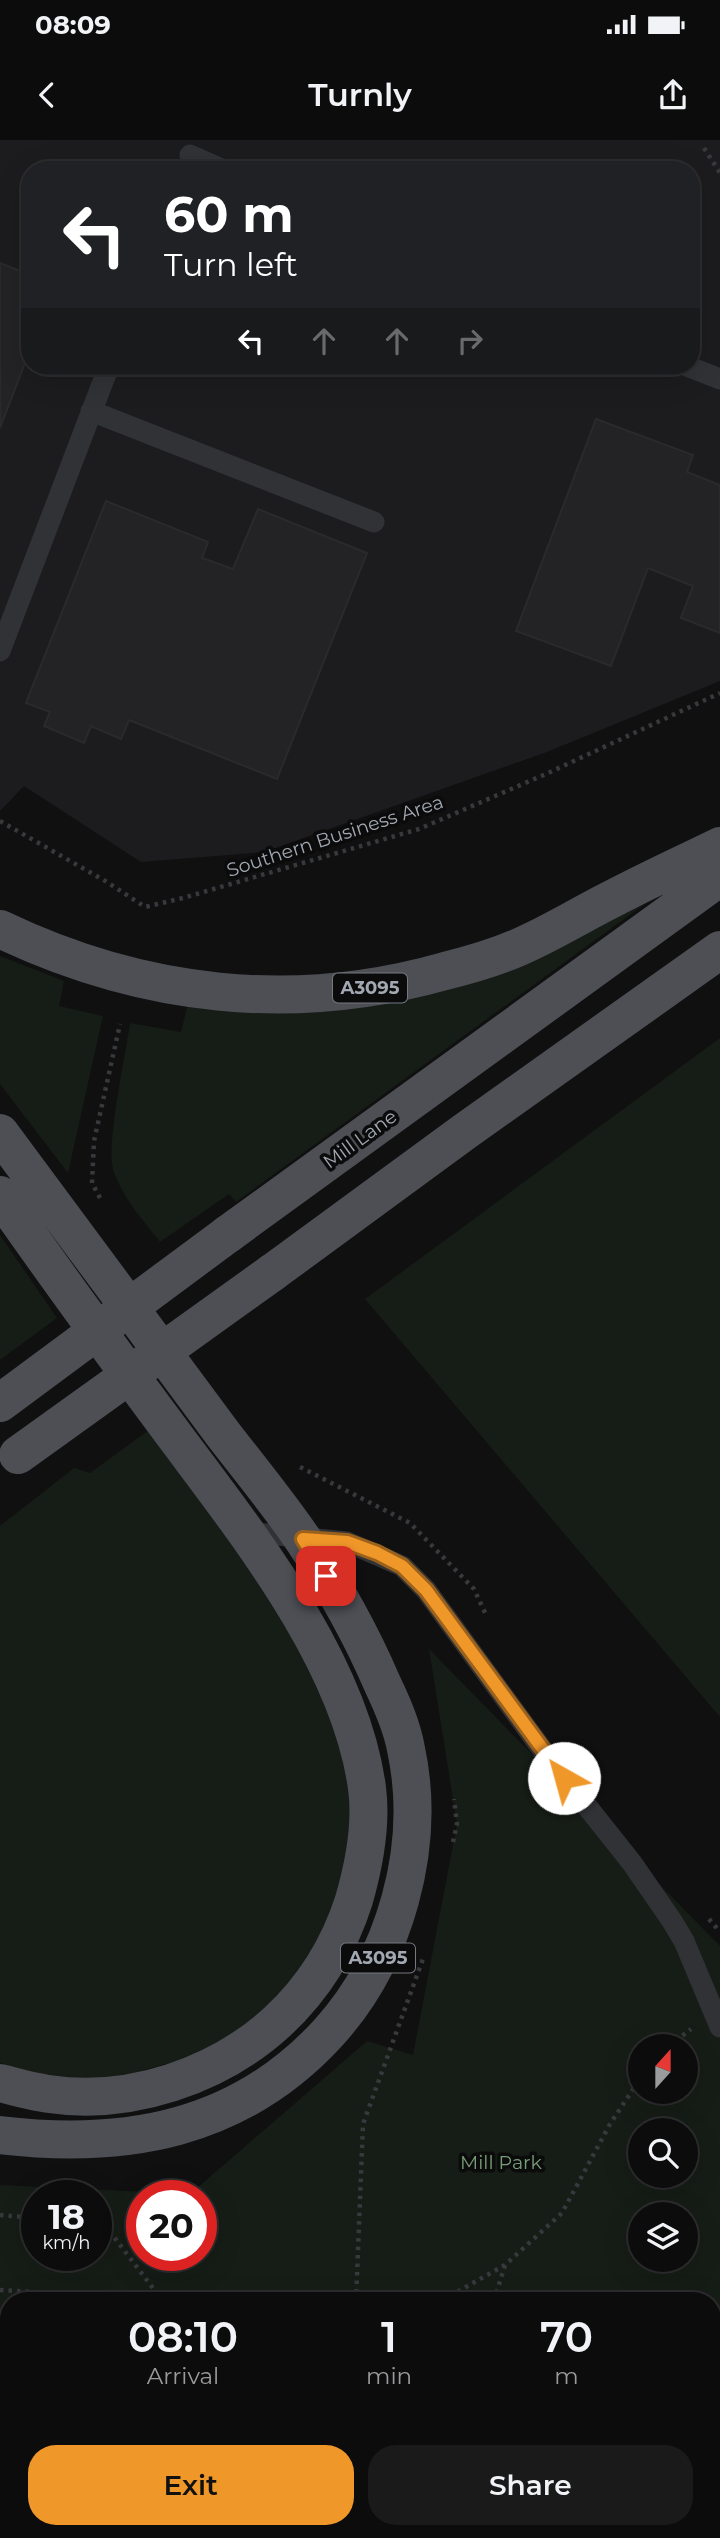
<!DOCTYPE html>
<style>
body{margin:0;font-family:Montserrat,sans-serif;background:#1a1a1b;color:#f1f3f6;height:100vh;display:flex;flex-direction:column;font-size:26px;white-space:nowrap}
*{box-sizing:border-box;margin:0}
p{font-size:23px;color:#9a9b9d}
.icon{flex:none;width:38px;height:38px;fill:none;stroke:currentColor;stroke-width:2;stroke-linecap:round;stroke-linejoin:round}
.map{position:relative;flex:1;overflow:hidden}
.details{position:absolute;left:0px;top:2152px;width:721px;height:247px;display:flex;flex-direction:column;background:#0c0c0d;border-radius:28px 28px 0 0;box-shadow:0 7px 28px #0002,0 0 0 2px #2c2c2e}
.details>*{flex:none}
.guide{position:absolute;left:21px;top:21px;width:679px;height:214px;border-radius:28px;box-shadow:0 7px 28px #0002,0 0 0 2px #2c2c2e;background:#202124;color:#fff;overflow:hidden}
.needle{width:46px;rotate:21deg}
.fabs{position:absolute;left:628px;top:1894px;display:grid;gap:14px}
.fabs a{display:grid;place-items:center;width:70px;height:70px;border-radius:50%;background:#0c0c0d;box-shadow:0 7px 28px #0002,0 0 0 2px #2c2c2e;font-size:35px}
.speed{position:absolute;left:21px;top:2040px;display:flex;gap:14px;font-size:35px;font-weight:700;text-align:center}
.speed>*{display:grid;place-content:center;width:91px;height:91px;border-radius:50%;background:#0c0c0d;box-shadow:0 7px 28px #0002,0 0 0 2px #2c2c2e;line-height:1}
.speed small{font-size:18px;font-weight:400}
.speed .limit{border:10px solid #d22;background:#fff;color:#111}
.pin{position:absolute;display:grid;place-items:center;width:60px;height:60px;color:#fff;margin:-30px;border-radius:14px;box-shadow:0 4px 10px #0006}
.me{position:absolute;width:77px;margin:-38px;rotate:322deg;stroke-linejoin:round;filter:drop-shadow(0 0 5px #0008)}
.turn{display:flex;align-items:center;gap:24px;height:147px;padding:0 28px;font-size:32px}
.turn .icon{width:91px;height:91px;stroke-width:2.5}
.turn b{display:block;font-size:49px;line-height:60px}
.lanes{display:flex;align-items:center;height:66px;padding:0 28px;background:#0003;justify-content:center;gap:35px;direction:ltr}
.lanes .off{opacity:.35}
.eta{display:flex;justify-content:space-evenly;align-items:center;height:119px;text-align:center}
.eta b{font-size:42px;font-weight:600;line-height:49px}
.cta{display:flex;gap:14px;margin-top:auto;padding:14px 28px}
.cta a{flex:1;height:80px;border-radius:28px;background:#f09729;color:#111;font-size:28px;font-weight:600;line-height:80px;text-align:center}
.cta a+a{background:#1a1a1b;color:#f1f3f6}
.status{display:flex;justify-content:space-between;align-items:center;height:49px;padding:0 35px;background:#0c0c0d;direction:ltr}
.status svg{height:19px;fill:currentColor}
header{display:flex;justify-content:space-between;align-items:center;height:91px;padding:0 28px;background:#0c0c0d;font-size:32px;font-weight:600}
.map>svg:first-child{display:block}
</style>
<div class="status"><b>08:09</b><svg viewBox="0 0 49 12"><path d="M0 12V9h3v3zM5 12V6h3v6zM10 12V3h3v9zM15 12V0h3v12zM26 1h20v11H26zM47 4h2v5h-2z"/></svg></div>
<header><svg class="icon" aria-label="back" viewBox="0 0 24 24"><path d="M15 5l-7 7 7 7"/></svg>Turnly<svg class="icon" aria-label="share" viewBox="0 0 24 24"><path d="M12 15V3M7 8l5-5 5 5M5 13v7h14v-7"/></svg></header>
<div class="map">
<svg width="720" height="2398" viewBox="0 0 720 2398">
<rect width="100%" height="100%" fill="#101011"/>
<!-- built -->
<path fill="#1c1c1e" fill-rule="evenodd" d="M0 0H720V541L547 612 264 712 141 722 24 646 0 671ZM30 30H691V226H30Z"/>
<!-- green -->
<path fill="#161c16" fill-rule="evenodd" d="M646 763 236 1062 229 1054 160 1102C143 1080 121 1056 113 1029 106 1004 126 913 130 883L181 892 188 864 251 869Z
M0 816 64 841 59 866 103 876 68 1033 0 944Z
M720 898V1577L365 1159Z
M0 1095 57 1178 0 1220Z
M149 1290 280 1469 349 1614 354 1722 308 1833 210 1912 104 1941 31 1933 0 1923V1386L74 1328 90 1333Z
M429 1509 720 1806V2398H0V2045L190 2054 367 1901 413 1915 457 1684ZM640 1906H686V1951H640ZM640 1990H686V2035H640ZM37 2056H96V2116H37ZM142 2056H201V2116H142ZM640 2074H686V2119H640ZM9 2161H712V2390H9Z"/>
<!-- water -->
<path fill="#273034" d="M0 2200H9V2390L341 2391 336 2398H0Z"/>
<!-- building -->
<path fill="#232325" stroke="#2a2a2d" stroke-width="2" d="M0 123 30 135V210L0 288Z
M596 279 693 315 687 332 720 345V493L681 478 693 446 648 428 611 526 516 491Z
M106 361 208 402 202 418 233 429 258 369 367 413 277 639 129 580 121 599 91 586 84 603 44 586 50 572 26 563Z"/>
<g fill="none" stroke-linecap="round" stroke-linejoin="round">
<!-- path -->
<path stroke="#37393d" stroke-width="4.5" stroke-dasharray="3.5 5" stroke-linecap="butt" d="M704 8 720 33
M0 681 107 742 145 767 183 758 419 689 546 634 720 553
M100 1058 92 1043 94 1001 120 884
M300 1327 410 1383 474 1449 487 1477
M453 1702 457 1684 454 1659
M709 1779 720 1792
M669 1906 691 1889
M0 2075 37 2078
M96 2084H104L162 2160
M0 2150 180 2161
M356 2161 363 1984 424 1816
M425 2161 457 2152 505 2125 562 2073 610 1984 640 1939
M494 2161 505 2125
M0 2200H9
M372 2398 378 2390"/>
<!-- service -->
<path stroke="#313236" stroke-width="21" d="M190 15 224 30
M687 226 720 239
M91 271 374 382
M0 511 109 226
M246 1392 347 1402 402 1426 426 1450 547 1616 632 1723 672 1781 684 1801 720 1887"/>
<!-- primary -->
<path stroke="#4d4f55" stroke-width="38" d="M0 789C142 857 293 874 445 831 473 824 504 815 530 802 558 789 584 773 610 760 646 741 683 724 720 706
M0 993C74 1094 149 1193 223 1294 250 1329 279 1364 304 1401 334 1446 361 1494 382 1543 392 1564 402 1586 406 1609 427 1707 395 1819 329 1892 240 1990 126 2010 0 1995
M0 1055C56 1135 113 1213 171 1291 246 1392 350 1520 367 1648 372 1685 364 1725 354 1760 339 1807 314 1848 277 1882 218 1936 130 1966 49 1954 33 1952 16 1947 0 1943
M228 1094 720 737
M273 1132 464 992 720 810"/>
<!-- primary-bridge -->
<path stroke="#4d4f55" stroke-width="38" d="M0 1263 228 1094
M18 1315 273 1132"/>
</g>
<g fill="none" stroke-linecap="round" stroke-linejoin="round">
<!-- route casing -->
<g stroke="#9c621b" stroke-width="18">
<path id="route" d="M326 1436 303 1399 347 1402 377 1413 402 1426 426 1450 564 1638"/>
</g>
<!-- route -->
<use href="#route" stroke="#f09729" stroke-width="12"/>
</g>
<g text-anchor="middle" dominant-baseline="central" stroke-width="7" stroke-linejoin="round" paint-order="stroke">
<!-- shield labels -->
<g fill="#0b0b0c" stroke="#747980" stroke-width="2">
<rect x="333" y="833.5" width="74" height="29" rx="5"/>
<rect x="341" y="1803.5" width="74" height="29" rx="5"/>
</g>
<g font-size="18" font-weight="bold" fill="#a1a8b2">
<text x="370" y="848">A3095</text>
<text x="378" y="1818">A3095</text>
</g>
<!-- street labels -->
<g font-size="19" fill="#a1a8b2" stroke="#0b0b0c">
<text transform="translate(335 696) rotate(-18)">Southern Business Area</text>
<text transform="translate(360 999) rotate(-36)">Mill Lane</text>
</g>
<!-- park labels -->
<g font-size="19" fill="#799d78" stroke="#0b0b0c">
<text x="501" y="2022">Mill Park</text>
</g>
</g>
</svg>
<div class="fabs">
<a><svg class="needle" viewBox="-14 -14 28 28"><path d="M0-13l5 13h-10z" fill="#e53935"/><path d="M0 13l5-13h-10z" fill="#9a9b9d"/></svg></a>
<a><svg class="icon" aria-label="search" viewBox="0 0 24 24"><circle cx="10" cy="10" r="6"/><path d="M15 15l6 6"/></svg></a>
<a><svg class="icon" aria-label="layers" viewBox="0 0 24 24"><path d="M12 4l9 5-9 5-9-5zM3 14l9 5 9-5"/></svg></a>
</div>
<div class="speed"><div>18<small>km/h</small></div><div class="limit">20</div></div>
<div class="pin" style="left:326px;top:1436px;background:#d93025"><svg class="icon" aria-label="arrive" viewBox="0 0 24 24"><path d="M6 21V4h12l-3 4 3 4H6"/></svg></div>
<svg class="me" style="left:564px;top:1638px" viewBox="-20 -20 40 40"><circle r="19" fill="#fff"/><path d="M0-13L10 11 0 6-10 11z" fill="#f09729"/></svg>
<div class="guide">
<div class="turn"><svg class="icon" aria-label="left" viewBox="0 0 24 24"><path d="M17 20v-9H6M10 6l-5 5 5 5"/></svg><div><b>60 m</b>Turn left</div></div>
<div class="lanes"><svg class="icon" aria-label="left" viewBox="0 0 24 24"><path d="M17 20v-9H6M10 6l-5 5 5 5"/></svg><svg class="icon off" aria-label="ahead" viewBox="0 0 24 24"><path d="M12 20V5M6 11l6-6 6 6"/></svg><svg class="icon off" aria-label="ahead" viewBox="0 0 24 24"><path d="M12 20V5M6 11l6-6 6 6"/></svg><svg class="icon off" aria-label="right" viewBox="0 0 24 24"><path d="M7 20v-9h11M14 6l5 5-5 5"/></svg></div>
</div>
<section class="details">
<div class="eta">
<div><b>08:10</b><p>Arrival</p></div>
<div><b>1</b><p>min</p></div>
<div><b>70</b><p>m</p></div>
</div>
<div class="cta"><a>Exit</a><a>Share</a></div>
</section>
</div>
